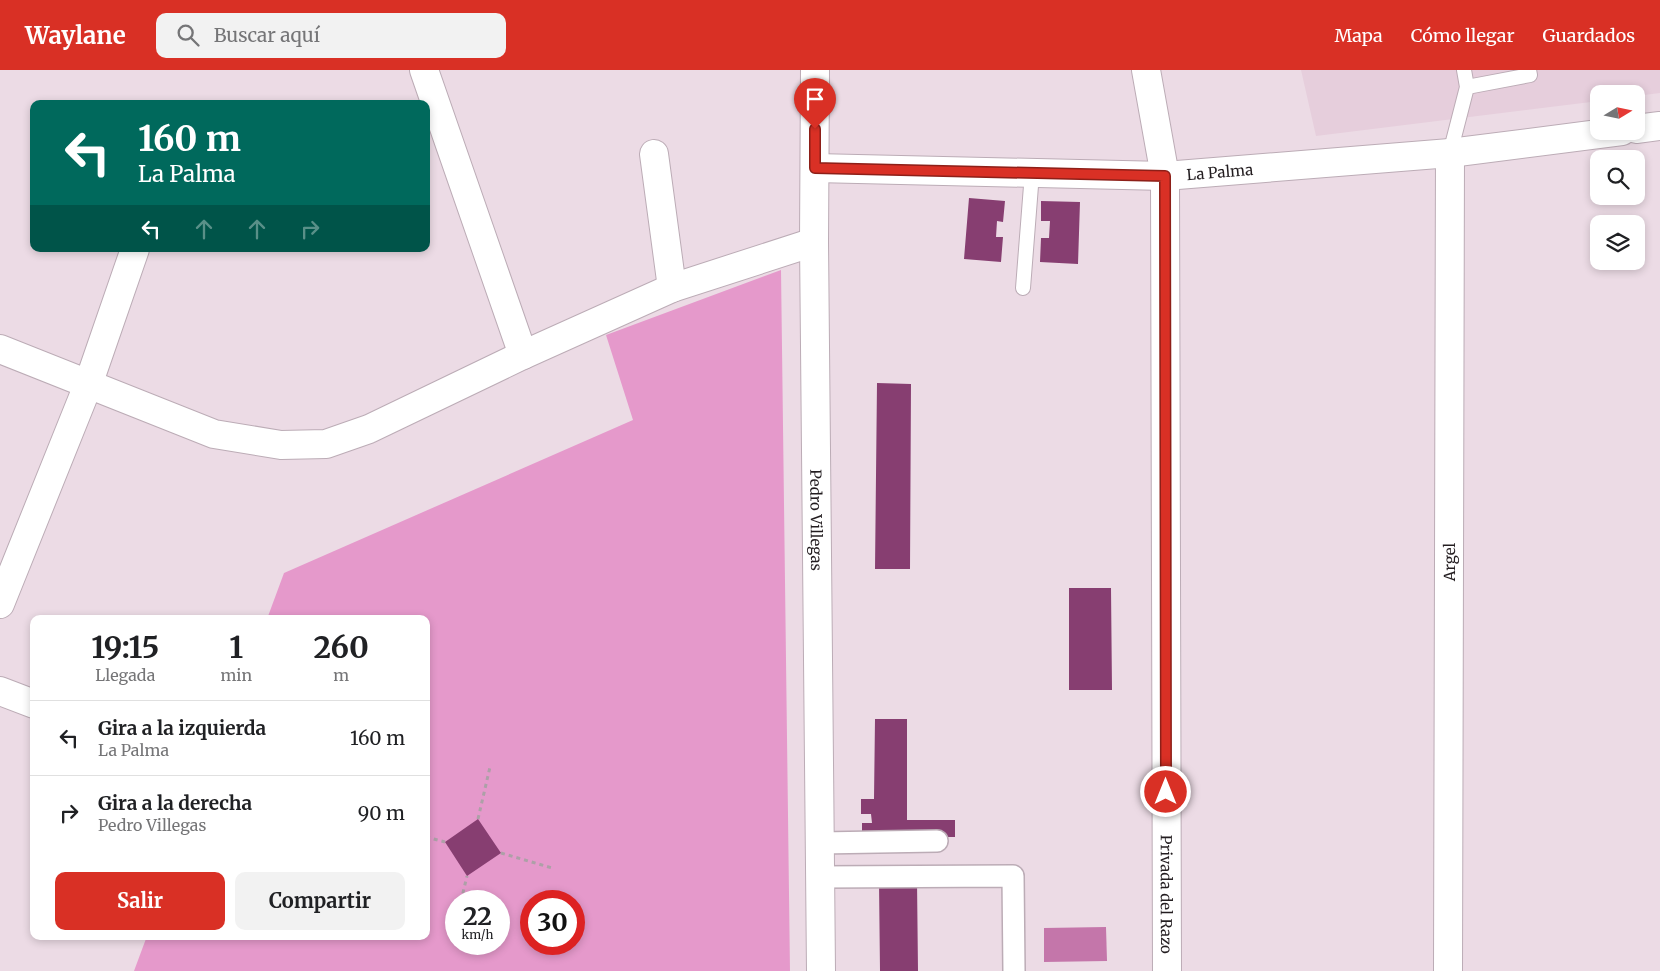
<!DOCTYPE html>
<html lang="es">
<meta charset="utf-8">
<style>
body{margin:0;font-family:Merriweather,serif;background:#f2f2f2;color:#202124;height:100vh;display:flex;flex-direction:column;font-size:19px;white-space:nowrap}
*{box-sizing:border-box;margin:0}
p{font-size:16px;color:#757577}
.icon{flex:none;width:28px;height:28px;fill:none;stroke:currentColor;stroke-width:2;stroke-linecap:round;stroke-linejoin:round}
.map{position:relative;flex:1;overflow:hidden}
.drawer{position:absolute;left:30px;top:545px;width:400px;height:325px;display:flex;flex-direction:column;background:#fff;border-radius:10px;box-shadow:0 2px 8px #0003}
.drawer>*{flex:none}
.hud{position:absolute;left:30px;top:30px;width:400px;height:152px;border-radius:10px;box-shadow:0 2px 8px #0003;background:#00695c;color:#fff;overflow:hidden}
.needle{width:32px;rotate:80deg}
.fabs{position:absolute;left:1590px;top:15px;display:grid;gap:10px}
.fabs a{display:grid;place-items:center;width:55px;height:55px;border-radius:10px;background:#fff;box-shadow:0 2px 8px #0003;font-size:25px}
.speed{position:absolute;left:445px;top:820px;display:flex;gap:10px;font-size:25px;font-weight:700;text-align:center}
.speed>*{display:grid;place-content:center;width:65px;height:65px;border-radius:50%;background:#fff;box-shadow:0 2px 8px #0003;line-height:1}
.speed small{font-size:12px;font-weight:400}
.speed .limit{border:8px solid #d22;background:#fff;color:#111}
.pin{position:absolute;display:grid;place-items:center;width:42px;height:42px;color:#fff;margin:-51px -21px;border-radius:50% 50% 50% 0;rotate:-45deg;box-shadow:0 0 5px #0007}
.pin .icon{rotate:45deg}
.me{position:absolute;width:55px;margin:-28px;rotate:0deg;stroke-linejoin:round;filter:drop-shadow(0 0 4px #0008)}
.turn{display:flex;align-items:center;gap:18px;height:105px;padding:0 25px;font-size:22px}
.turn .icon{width:65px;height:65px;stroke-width:2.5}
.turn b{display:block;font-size:35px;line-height:42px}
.lanes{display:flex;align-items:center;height:48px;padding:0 25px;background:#0003;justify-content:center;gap:25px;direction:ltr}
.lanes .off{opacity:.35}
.eta{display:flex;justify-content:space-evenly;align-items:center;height:85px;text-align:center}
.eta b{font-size:30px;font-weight:700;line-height:35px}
.button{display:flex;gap:10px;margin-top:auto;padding:10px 25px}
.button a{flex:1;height:58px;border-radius:10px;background:#d93025;color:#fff;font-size:20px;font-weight:700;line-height:58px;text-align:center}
.button a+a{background:#f2f2f2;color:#202124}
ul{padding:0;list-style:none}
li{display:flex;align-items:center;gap:15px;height:75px;padding:0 25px;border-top:1px solid #e0e0e0}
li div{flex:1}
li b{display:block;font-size:19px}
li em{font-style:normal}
header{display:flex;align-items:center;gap:30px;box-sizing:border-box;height:70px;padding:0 25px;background:#d93025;color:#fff}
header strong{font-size:24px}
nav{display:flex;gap:28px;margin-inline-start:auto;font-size:18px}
.search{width:350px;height:45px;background:#f2f2f2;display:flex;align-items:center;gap:12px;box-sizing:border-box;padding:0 18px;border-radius:10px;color:#757577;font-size:19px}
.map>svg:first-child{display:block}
</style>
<header>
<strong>Waylane</strong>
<div class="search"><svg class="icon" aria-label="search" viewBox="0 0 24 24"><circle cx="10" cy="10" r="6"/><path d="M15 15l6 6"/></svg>Buscar aquí</div>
<nav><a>Mapa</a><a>Cómo llegar</a><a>Guardados</a></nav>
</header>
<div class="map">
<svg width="1660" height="901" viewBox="0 0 1660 901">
<rect width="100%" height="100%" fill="#ecdbe5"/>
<!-- built -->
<path fill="#e6cedc" d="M1301 0H1660V23L1636 26V24H1599V31L1316 66Z"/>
<!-- green -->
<path fill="#e599cb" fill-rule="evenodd" d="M781 200 790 901H134L147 866H426V549H267L284 503 633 350 606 265ZM456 831H499V874H456ZM531 831H574V874H531Z"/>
<!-- water -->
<path fill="#c476aa" d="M1106 857 1107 891 1044 892V858Z"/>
<!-- building -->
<path fill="#873e71" d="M969 128 1005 131 1003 152 997 151 996 167H1003L1001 192 964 189Z
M1041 131 1080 132 1078 194 1040 192 1041 168H1049L1050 151H1041Z
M877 313 911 314 910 499H875Z
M1069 518H1111L1112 620H1069Z
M875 649H907V750H955V767H862V753H872L871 744H861V729H874Z
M478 749 501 783 467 806 445 772Z
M917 811 918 901H880L879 812Z"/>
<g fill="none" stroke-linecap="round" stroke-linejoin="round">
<!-- service casing -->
<g stroke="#bcacb6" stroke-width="16">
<path id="service" d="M1467 17 1530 5 1529 0
M1450 83 1467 17 1464 0
M1023 218 1032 103"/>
</g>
<!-- pedestrian casing -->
<g stroke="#bcacb6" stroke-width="24">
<path id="pedestrian" d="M820 773 937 771
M820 807 1013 806 1014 901"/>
</g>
<!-- minor casing -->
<g stroke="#bcacb6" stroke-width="30">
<g id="minor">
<path d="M424 0 523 285"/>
<path id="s1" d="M815 0 814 172 821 901"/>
<path id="s2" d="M1146 0 1165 106 1167 901"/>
<path d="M1636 59 1660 56"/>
<path d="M654 84 672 218"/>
<path id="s3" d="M815 98 1165 106 1450 83 1622 61"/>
<path d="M0 279 214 364 281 375 326 374 369 359 523 285 672 218 814 172"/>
<path d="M0 534 88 315 135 179"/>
<path d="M0 621 34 634"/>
<path id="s4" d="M1448 901 1450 83"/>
</g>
</g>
<!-- path -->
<path stroke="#ada0a7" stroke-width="3" stroke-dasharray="4 4" stroke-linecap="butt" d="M478 749 490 697
M426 767 445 772
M501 783 552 798
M461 831 467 806
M456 857V854"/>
<!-- service -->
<use href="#service" stroke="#fff" stroke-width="14"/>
<!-- pedestrian -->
<use href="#pedestrian" stroke="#fff" stroke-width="21"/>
<!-- minor -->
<use href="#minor" stroke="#fff" stroke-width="28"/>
</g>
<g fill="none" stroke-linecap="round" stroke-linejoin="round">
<!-- route casing -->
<g stroke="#8d1f18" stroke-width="12">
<path id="route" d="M815 59V98L1165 106 1166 722"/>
</g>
<!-- route -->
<use href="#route" stroke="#d93025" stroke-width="9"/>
</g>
<g text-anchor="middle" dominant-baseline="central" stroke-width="5" stroke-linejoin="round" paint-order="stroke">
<!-- street labels -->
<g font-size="15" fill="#231d20" stroke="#fff">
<text stroke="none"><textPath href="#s3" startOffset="405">La Palma</textPath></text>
<text stroke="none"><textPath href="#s1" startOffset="450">Pedro Villegas</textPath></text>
<text stroke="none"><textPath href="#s4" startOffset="409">Argel</textPath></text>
<text stroke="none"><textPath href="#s2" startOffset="826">Privada del Razo</textPath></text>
</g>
</g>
</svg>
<div class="fabs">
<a><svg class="needle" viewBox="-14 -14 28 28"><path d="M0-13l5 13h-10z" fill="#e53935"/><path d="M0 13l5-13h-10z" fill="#757577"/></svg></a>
<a><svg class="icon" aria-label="search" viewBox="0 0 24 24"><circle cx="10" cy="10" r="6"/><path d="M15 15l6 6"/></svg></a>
<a><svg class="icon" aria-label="layers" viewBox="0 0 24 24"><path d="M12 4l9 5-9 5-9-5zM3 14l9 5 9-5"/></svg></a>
</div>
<div class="speed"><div>22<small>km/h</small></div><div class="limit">30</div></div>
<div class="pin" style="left:815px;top:59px;background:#d93025"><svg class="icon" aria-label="arrive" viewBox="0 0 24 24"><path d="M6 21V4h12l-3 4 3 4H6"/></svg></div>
<svg class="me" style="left:1166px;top:722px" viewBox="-20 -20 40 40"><circle r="17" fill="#d93025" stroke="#fff" stroke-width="3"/><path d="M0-11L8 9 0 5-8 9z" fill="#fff"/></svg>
<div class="hud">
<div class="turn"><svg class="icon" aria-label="left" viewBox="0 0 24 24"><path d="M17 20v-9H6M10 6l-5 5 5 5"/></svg><div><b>160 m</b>La Palma</div></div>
<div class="lanes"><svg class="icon" aria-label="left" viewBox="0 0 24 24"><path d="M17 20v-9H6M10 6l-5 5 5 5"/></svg><svg class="icon off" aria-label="ahead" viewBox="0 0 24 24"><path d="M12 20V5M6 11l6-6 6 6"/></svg><svg class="icon off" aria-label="ahead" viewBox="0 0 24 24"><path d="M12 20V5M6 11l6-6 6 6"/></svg><svg class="icon off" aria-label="right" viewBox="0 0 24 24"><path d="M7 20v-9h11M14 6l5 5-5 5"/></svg></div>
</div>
<section class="drawer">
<div class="eta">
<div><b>19:15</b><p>Llegada</p></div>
<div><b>1</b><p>min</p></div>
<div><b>260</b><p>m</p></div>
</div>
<ul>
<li><svg class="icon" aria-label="left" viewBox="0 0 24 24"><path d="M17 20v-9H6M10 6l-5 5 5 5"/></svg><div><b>Gira a la izquierda</b><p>La Palma</p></div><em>160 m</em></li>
<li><svg class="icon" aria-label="right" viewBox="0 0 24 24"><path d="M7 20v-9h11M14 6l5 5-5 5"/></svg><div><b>Gira a la derecha</b><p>Pedro Villegas</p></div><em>90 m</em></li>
</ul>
<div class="button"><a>Salir</a><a>Compartir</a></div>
</section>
</div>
